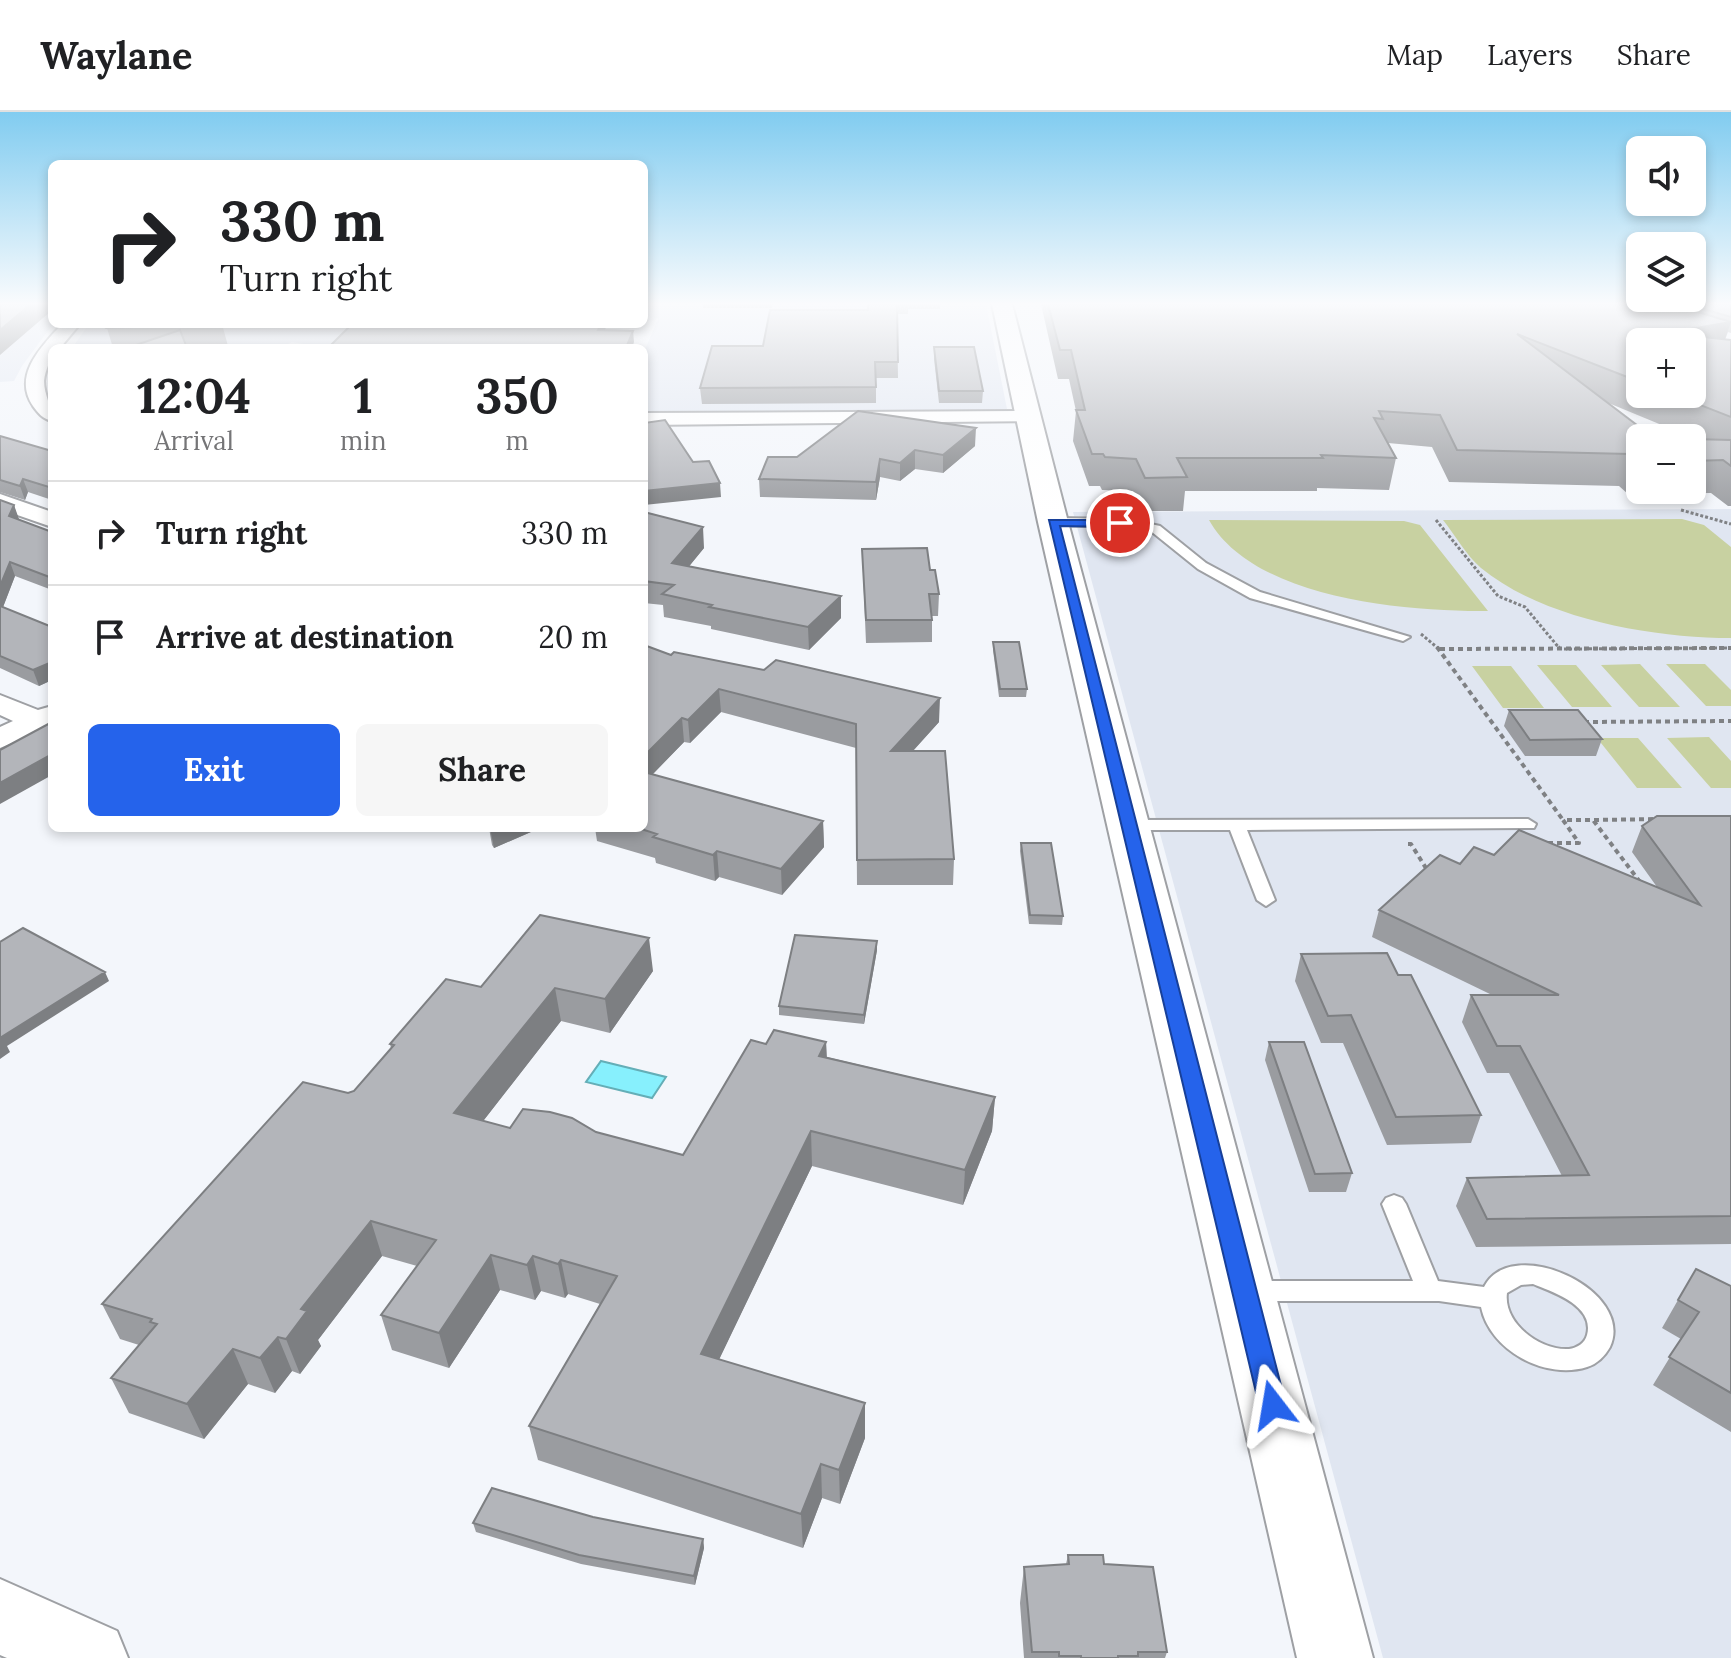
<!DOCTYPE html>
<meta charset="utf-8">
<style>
body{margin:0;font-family:Lora,serif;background:#f6f6f6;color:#202124;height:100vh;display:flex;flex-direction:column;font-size:30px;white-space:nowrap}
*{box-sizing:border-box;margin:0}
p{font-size:26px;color:#757577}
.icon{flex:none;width:44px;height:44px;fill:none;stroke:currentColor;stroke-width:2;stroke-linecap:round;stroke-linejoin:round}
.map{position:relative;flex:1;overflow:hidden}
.sheet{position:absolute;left:48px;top:232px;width:600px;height:488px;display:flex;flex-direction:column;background:#fff;border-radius:12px;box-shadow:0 4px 12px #0003}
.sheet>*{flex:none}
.guide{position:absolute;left:48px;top:48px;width:600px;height:168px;border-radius:12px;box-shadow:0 4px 12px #0003;background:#fff;color:#202124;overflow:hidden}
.tools{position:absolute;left:1626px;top:24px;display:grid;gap:16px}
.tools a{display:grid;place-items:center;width:80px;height:80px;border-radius:12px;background:#fff;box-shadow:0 4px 12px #0003;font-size:40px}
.pin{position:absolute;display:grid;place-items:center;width:68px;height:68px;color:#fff;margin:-34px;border:4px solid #fff;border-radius:50%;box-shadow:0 2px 8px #0007}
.me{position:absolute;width:88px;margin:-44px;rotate:346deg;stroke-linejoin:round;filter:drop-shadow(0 0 6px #0008)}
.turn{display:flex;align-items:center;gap:28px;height:168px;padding:0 40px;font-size:36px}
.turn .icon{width:104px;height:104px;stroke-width:2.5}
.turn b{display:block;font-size:56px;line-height:68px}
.eta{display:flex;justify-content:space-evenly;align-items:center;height:136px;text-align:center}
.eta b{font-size:48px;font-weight:700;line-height:56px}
.primary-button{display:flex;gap:16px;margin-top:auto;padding:16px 40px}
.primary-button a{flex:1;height:92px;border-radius:12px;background:#2563eb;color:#fff;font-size:32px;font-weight:700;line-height:92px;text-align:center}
.primary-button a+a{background:#f6f6f6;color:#202124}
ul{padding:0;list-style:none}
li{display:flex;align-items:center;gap:24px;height:104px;padding:0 40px;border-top:2px solid #e0e0e0}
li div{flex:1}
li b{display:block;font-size:30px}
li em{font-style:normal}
header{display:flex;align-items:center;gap:48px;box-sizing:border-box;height:112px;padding:0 40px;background:#fff;border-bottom:2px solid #e0e0e0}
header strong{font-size:38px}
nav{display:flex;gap:44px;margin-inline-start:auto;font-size:28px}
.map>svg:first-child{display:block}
</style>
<header>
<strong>Waylane</strong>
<nav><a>Map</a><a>Layers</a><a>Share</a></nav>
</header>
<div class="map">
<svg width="1731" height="1546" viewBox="0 0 1731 1546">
<rect width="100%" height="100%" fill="#f3f6fb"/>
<!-- built -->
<path fill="#e0e6f1" d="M0 192H52L53 212 22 254 14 269 0 270Z
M644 192H986L1007 297 990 300 644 302V240L658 207 644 210Z
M89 212H637L613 219 503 236H326L292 230 280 236H72Z
M1731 397V1546H1383L1073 400Z"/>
<!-- green -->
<path fill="#c8d1a1" d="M1682 407 1704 413 1731 435V526C1653 526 1543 507 1481 456 1466 443 1455 423 1443 408Z
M1209 408 1404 409 1420 413 1488 499C1407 500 1253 487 1209 408Z
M1640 552 1680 595H1639L1601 553Z
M1666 552H1705L1731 578V594H1706Z
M1537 553H1576L1612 595H1572Z
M1472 554H1511L1544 596H1503Z
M1709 625 1731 649V676H1711L1667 626Z
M1597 626H1638L1682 676H1637Z"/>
<!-- water -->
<path fill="#87f0fd" stroke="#64aeb7" stroke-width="2" d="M601 949 666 965 652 986 586 970Z"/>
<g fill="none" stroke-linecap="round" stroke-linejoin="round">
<!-- service casing -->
<g stroke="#9ea0a4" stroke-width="4">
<path id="service" d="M0 192H52V195L0 198Z
M1053 406 1127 407 1160 414 1206 451 1260 480 1410 525 1403 529 1250 486 1198 457 1152 420 1127 415 1049 413 1047 410Z
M1528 707 1536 712 1534 716 1247 718 1275 788 1266 794 1257 788 1230 718H1129L1121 713 1129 708Z
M1394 1083 1402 1086 1406 1092 1438 1169 1484 1175C1511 1121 1636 1178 1610 1235 1605 1244 1597 1252 1587 1255 1546 1268 1490 1239 1481 1195L1439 1189H1251L1242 1186 1239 1179 1242 1172 1251 1169H1413L1382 1092 1386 1086ZM1533 1172C1553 1180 1595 1194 1587 1223 1585 1231 1577 1236 1569 1237 1540 1239 1503 1211 1507 1181L1521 1173Z"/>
</g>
<!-- minor casing -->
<g stroke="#9ea0a4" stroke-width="4">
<path id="minor" d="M62 212H80L60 236H52C52 248 45 257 44 269 44 283 52 294 52 309 43 307 38 301 33 294 12 263 42 234 62 212Z
M1029 299 1036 301 1039 305 1036 309 644 313V301Z
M0 382 52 400V415L0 397Z
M0 583 38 598 52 594V614L0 636V615L13 609 0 603Z"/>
</g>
<!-- tertiary casing -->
<g stroke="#9ea0a4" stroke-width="4">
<path id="tertiary" d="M992 192H1012L1068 410 1373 1546H1297L1038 410Z
M0 1467 117 1519 128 1546H7L0 1543Z"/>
</g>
<!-- path-far1 -->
<path stroke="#7f8184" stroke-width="3" stroke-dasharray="3 2" stroke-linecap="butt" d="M1681 398 1731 412
M1436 408 1498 484 1525 495 1560 537
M1421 522 1439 537
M1564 537 1731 536"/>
<!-- path -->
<path stroke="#7f8184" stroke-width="4" stroke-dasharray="5 4" stroke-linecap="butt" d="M1437 535 1563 708
M1558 535 1560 537
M1440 537 1731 536
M1584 610 1731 609
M1594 708 1660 707
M1548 731H1579L1563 708H1593L1640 770 1638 772
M1408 732H1411L1429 761"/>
<!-- service -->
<use href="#service" fill="#fff" fill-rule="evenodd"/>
<!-- minor -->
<use href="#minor" fill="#fff" fill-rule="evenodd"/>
<!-- tertiary -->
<use href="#tertiary" fill="#fff" fill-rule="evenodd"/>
</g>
<!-- wall -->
<path fill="#9a9ca0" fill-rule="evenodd" d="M703 192H773L772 196H703Z
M868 192H940V197H908V202H897L898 266H876V291L702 292 700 276 763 234 868 198Z
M1041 192H1731V221L1728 220 1725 228H1731V394H1728L1711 381 1628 382 1619 374 1449 370 1432 335 1388 331 1396 346 1389 378 1317 376V379H1185L1183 399H1141L1133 379 1102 378 1100 374H1089L1073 329 1076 299 1069 267H1058ZM1640 230 1692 282H1640ZM1606 290 1698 328 1692 327V378H1640V326Z
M222 212 228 234 187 236H113L107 216Z
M934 235 983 279 982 291H939L934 247Z
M0 324 52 339V388L28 380 25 388 0 380Z
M975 334 943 361 915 357 900 369 880 365 876 388 760 385 759 367 797 345Z
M0 388 14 393 18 408 52 420V478L15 464 3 495 52 515V568L39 574 0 556Z
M644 400 704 436 689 454 841 484V506L809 538 711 517V514L664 505 663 493 644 491Z
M862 437 930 458 939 482 938 504H932V530L866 531Z
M993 530 1027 577 1026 585H999L993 538Z
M671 543 939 610 913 639 954 747 953 773H857L856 636 721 600 690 631 684 630 652 663 823 709 824 735 782 783 719 765 715 769 656 751 655 746 597 729 595 716H644Z
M1509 598 1602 627 1596 644H1525L1504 614Z
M1731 704V1132L1476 1135 1456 1094 1467 1066 1562 1064 1509 961H1487L1462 910 1471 883H1492L1372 825 1379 798 1460 752 1494 743 1657 775 1632 740 1642 714Z
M489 716H540L494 736 492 733Z
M1021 731 1063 804 1062 813 1029 812 1020 739Z
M877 838 864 912 779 903V894Z
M1301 842 1398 863 1481 1003 1471 1031 1387 1033 1343 931H1321L1295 869Z
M653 859 610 921 561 909 483 1009 510 1016 596 1020 683 1043 766 932 826 930 827 945 995 985 992 1019 963 1093 812 1054 719 1247 865 1326 840 1392 822 1386 803 1436 538 1348 529 1314 600 1192 568 1182 565 1186 541 1179 535 1188 500 1178 449 1256 392 1238 381 1203 417 1154 382 1144 318 1228 321 1234 300 1262 292 1259 275 1281 248 1272 204 1327 129 1301 111 1266 139 1233 120 1227 102 1192 354 979 391 936 390 932 481 875Z
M1269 930 1352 1061 1346 1080H1309L1265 948Z
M1731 1174V1320L1653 1273 1681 1227 1662 1216 1678 1188Z
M593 1405 703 1427 704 1436 695 1473 581 1452 476 1420 473 1411Z
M1068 1443 1104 1452 1167 1540 1165 1546H1024L1020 1491 1024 1455 1066 1452Z"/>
<!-- shaded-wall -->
<path fill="#7d7f82" d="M31 192H48L50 200 0 243V218Z
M1731 210 1721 238 1667 221Z
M601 212H608L599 229 598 218Z
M633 219 634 230 632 236H626Z
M976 316 975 334 943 361V343Z
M915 338V357L900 369V351Z
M880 347V365L876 388V370Z
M23 367 28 380 25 388 20 374Z
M720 371 721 385 644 393V379Z
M14 393 19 407 15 418 9 404Z
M703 415 704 436 674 473 672 451Z
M10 450 15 464 0 503V474Z
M841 484V506L809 538 808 515Z
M52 550V568L39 574 33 558Z
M719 577 721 600 690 631 688 608Z
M940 586 939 610 891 663V639Z
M682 606 684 630 647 668 644 669V644Z
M52 642V663L0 692V671Z
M823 709 824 735 782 783 781 757Z
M490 716H540L494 736Z
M717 739 719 765 715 769 713 743Z
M649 826 653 859 610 921 605 887Z
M877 829V838L864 912V903Z
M105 860 109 869 7 934 10 940 0 947V926Z
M555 876 561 909 463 1035 454 1001Z
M826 930 827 964 819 944Z
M995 985 992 1019 963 1093 965 1058Z
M811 1019 812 1054 705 1277 701 1242Z
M371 1109 382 1144 318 1228 321 1234 300 1262 286 1227 301 1197Z
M491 1143 500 1178 449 1256 439 1221Z
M533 1144 541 1179 535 1188 527 1153Z
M561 1148 568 1182 565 1186 558 1152Z
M278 1225 292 1259 275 1281 260 1246Z
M233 1237 248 1272 204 1327 187 1292Z
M865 1291V1326L840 1392 839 1358Z
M821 1352 822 1386 803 1436 801 1402Z
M703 1427 704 1436 695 1473 694 1464Z"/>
<!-- building -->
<path fill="#b3b5ba" stroke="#7d7f82" stroke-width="2" d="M0 192H31L0 218Z
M868 192H897L898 250H875L876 275 700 276 712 234H763L770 198H868Z
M1048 192H1671L1731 210 1667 221 1731 228V305L1672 282H1692V230H1640V270L1517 222 1654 326H1640V349L1630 342 1457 338 1440 303 1379 299 1383 307 1374 306 1396 346 1321 343 1323 346H1177L1187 365 1145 366 1136 347 1105 345 1103 342H1092L1076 298H1085L1071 238H1060Z
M1687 192H1731V205Z
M111 212H222L107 216Z
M352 212H601L598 218 633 219 626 236H316L319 233H331Z
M180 218 187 236H127Z
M934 235H974L983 279H939Z
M858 299 976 316 943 343 915 338 900 351 880 347 876 370 759 367 768 345H797Z
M665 308 693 350 709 349 720 371 644 379V311Z
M0 324 52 339V376L23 367 20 374 0 368Z
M1692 327 1731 328V354L1723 348 1692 349Z
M0 388 14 393 9 404 52 420V466L10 450 0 474Z
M644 400 703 415 672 451 841 484 808 515 709 495 712 493 662 482 674 473 644 469Z
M927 436 930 458H935L939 482H929L932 508H866L862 437Z
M0 494 52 515V550L33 558 0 544Z
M993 530H1019L1027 577H1000Z
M644 533 671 543 674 540 764 558 776 548 940 586 891 639H945L954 747 857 748 856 612 719 577 688 608 682 606 644 644Z
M1509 598H1578L1602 627 1530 628Z
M52 610V642L0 671V638Z
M644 660 823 709 781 757 717 739 713 743 653 725 657 722 638 716H644Z
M1657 704H1731V1104L1487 1107 1467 1066 1589 1063 1520 934H1497L1471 883H1559L1379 798 1440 743 1460 752 1474 735 1494 743 1519 718 1700 793 1642 714Z
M1021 731H1051L1063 804 1030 803Z
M540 803 649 826 605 887 555 876 454 1001 510 1016 523 997 550 1000 572 1006 596 1020 683 1043 751 928 766 932 774 918 826 930 819 944 995 985 965 1058 811 1019 701 1242 865 1291 839 1358 821 1352 801 1402 529 1314 617 1164 561 1148 558 1152 533 1144 527 1153 491 1143 439 1221 381 1203 436 1128 371 1109 301 1197 307 1199 286 1227 278 1225 260 1246 233 1237 187 1292 111 1266 157 1212 150 1210 152 1207 102 1192 303 970 348 981 354 979 394 933 390 932 446 867 481 875Z
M23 816 105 860 0 926V830Z
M795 823 877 829 864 903 779 894Z
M1387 841 1398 863H1411L1481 1003 1396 1005 1351 903 1328 904 1301 842Z
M1269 930H1304L1352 1061 1315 1062Z
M1696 1157 1731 1174V1281L1669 1245 1699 1200 1678 1188Z
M492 1376 593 1405 703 1427 694 1464 579 1443 473 1411Z
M1068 1443H1103L1104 1452 1153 1455 1167 1540H1138V1544H1118V1546H1081V1544H1059V1540H1032L1024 1455 1069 1452Z"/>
<!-- sky -->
<linearGradient id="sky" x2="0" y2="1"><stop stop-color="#81ccf0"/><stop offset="0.47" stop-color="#fafbfd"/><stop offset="1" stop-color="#fafbfd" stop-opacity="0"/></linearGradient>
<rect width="1731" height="408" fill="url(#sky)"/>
<!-- route -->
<path fill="#2563eb" stroke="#184099" stroke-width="2" d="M1049 408H1120L1126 411 1120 415 1060 414 1286 1293 1282 1301 1273 1305 1263 1301 1259 1293Z"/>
</svg>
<div class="tools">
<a><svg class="icon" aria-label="sound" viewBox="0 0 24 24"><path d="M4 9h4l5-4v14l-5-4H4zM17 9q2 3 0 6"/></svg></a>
<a><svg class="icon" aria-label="layers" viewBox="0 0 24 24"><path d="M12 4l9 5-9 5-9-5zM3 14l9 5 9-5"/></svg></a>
<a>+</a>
<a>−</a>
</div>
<div class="pin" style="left:1120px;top:411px;background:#d93025"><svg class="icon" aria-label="arrive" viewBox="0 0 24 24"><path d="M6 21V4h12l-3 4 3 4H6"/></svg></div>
<svg class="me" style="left:1273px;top:1293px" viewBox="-20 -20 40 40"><path d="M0-17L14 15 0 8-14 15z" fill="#2563eb" stroke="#fff" stroke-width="4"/></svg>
<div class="guide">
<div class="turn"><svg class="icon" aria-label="right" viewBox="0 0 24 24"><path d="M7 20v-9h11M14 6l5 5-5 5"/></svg><div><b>330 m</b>Turn right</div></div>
</div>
<section class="sheet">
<div class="eta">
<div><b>12:04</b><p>Arrival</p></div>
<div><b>1</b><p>min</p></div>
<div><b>350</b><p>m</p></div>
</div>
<ul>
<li><svg class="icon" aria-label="right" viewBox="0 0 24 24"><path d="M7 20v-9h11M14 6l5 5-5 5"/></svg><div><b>Turn right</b></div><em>330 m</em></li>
<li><svg class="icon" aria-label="arrive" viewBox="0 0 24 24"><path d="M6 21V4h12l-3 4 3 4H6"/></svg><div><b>Arrive at destination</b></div><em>20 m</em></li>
</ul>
<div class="primary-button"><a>Exit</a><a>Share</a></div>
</section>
</div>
